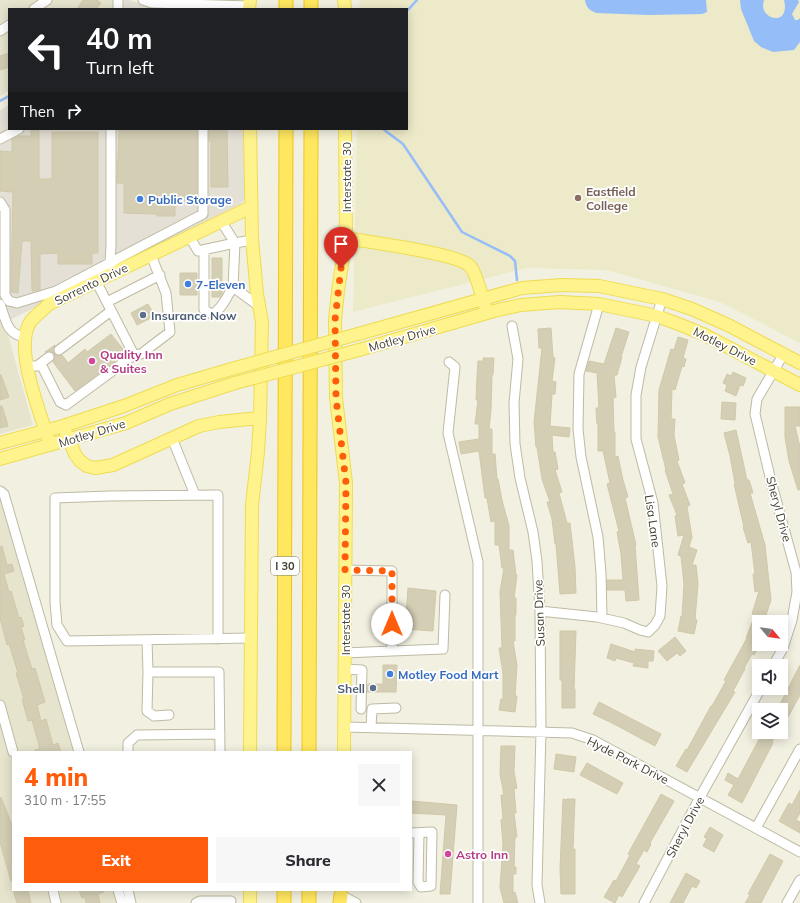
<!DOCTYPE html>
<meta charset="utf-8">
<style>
body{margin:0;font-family:Mulish,sans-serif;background:#f7f7f7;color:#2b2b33;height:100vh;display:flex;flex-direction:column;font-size:15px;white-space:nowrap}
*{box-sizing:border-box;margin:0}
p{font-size:13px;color:#7c7c81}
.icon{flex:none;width:22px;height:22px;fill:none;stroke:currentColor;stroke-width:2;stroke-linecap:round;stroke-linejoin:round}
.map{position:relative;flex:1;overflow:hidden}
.panel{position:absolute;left:12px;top:751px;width:400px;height:140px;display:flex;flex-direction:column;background:#fff;border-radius:0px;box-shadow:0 2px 10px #0003}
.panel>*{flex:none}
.guide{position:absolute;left:8px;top:8px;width:400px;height:122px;border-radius:0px;box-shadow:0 2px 10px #0003;background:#202124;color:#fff;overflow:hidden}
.needle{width:26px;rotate:119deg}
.buttons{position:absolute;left:752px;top:615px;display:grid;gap:8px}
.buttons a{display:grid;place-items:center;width:36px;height:36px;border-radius:0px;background:#fff;box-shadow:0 2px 10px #0003;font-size:20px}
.pin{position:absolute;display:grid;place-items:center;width:34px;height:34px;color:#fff;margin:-41px -17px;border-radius:50% 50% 50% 0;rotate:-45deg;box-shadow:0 0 4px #0007}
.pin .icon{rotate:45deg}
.me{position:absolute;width:44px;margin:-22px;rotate:0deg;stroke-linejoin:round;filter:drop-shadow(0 0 3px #0008)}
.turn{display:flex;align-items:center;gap:14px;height:84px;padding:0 12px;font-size:18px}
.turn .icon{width:52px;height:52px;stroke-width:2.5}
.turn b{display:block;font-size:28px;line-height:34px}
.then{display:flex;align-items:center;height:38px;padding:0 12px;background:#0003;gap:8px;font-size:15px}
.round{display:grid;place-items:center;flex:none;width:42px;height:42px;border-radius:0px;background:#f7f7f7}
.overview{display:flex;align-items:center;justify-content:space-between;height:68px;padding:0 12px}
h1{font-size:24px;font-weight:800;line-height:30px;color:#ff5c0b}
.cta{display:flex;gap:8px;margin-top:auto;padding:8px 12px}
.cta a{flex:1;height:46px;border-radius:0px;background:#ff5c0b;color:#fff;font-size:16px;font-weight:800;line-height:46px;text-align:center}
.cta a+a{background:#f7f7f7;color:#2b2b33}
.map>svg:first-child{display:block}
</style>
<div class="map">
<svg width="800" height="903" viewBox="0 0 800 903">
<rect width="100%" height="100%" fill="#f2f0e0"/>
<!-- residential -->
<path fill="#e7e4ce" d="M0 0H114V9H9V90L0 96Z
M0 313 8 335 33 425 0 434Z
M0 496 75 752H13V890H115L119 903H0Z"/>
<!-- industrial -->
<path fill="#e4e0d6" d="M124 0H129L145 5 166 9H124Z
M9 105V129H246L247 196 245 200 239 205 10 320 1 291 0 209V110Z"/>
<!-- education -->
<path fill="#edeac9" d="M360 0H800V343L720 302 607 270 527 268 353 312 357 129H407V9H359Z"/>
<!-- water -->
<path fill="#95bdf7" d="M585 0H706L707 12 702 14 649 15 596 13C589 10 586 7 585 0Z
M740 0H764C757 20 791 28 784 0H798L799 2 792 14 795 20H798L800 18V42L794 50 773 52 761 47 754 41 741 9Z"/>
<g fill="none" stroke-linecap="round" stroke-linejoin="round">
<!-- stream -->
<path stroke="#95bdf7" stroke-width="2.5" d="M407 11 417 0
M0 101 9 96
M383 129 403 144 462 232 510 256 515 261 517 280"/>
</g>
<!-- building -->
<path fill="#d4ceb5" stroke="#d0c8a8" d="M83 0H97L101 3 96 9H77Z
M9 53V67L0 70V56Z
M31 129H39V179H52V132H98V253H92V264H58V253L40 254V290L32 291 31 241H22L18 293 11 292 13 192 0 191V151L12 152V139L18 136H31Z
M119 129H197V202L175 201V216H157V214L124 213V183H117Z
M209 129H227L228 187H211V141H209Z
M212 258H222V294L220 297H212Z
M180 273H197V295H180Z
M148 304 155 316 137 325 131 313Z
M551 328 553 357 555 358 552 381 556 382 555 394H552L550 426 570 428 569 437 552 435 553 452H555L558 469 555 470 562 492 559 493 567 523H570L575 567 576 593 560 594 556 544H555L552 519 547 502H550L542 479 537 447H536L534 422 542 348H539L538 329Z
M616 328 629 332 621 357H622L617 375H614L616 397 613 398 614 432H615V457L618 456 623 480 628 497 625 498 636 545H635L639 600 626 601 625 590H607V580H623L621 554 617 532 619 531 607 484 610 483 603 451H598V424H597L596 408H599L597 373 586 371 589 361 604 364Z
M111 334 126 353 75 391 53 362 55 357 54 353 49 351 45 352 55 345 53 350 54 353 57 356 62 355 68 363 85 349 87 352Z
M678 337 688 340 683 358 686 359 684 367 682 366 675 390 672 389 671 419H675L674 435 679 460 677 461 685 483 682 484 690 505 687 507 692 537 689 547 697 550 692 565H696L698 584 695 619 697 620 694 634 678 631 681 616 682 617 684 584 681 556 678 555 684 535 678 536 675 516 677 515 669 495 673 494 665 470H666L658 437 659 390 671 349 674 350Z
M483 358H494L493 375H492L491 410 489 429H492V454H495L497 479H498L502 500 509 526V550H513L516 575H517L514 598H516V615H515V641H513L517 665 515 696H517L515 712 499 710 501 699H503V673L499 648H502L500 592 504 568H502L499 545H495V521L491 522 487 498H485L479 451 461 454 459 442 479 439V424H475L478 400H476L477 377 478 361H483Z
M733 372 746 378 743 386 740 385 736 396 725 391 727 385 723 383 727 374 731 376Z
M0 375H1L9 397 0 400Z
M722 402 736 403 735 420 721 419Z
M0 406H2L8 426 0 428Z
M785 407H800V426H795L800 447V490H798L789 461 785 437Z
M736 430 747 480H749L753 493H750L765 545 771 600 765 618 759 616V642L756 648 758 649 754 655 752 654 744 668 745 669 733 691 735 692 687 772 676 766 686 749 687 750 711 706H712L726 681 724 680 747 638H746L755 615 752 614 759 591 755 592 753 574H755L751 542 748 543 743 527H744L734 484 735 483 730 456 724 433Z
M2 546 7 565 12 564 14 571 4 574 9 592 11 591 19 618 21 617 24 626 21 627 25 640H23L32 669 35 668 45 702 37 705 41 721 46 719 53 745 58 743 61 752H35V750L40 749 32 720 28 721 22 699H24L16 673H18L9 644 7 645 0 618V547Z
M408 588 436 591 433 631 405 629Z
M560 631H576L574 689H575V708H562V680H560Z
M675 637 686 651 680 656 677 653 667 661 658 651Z
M611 644 635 652V649L654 651 653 661H648V668L633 666 634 663 616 658 615 661 607 658Z
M383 665H397L396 692H367L368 684H383Z
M800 665V695L788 717 786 716 781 725V710H777Z
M599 702 661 734 655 746 612 723 593 714Z
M763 732H777L772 742 773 743 742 803 728 795 734 785 725 780 728 773 738 779Z
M501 746H515L514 772 517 788 514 789 516 813H514L517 837H515L514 867H516V874H513V893L515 892 518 903H504L500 888 503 843 501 820 503 819 501 795H504L500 774Z
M556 754 576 757 574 772 554 769Z
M587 763 623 783 617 794 580 775Z
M800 790V813L796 820 800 822V833L779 821 789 803 792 805Z
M661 794 674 801 650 843 651 844 647 852 644 850 636 864 640 866 622 897 619 895 615 903 604 897 614 880 616 881 630 855 628 854Z
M1 797 13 828V881H11L0 842V798Z
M563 799 567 800V799H575L573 849H575V894H561L560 869Z
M411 801 457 805 450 894H440L446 815 411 813Z
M710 827 723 835 714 852 703 846 707 838 704 837Z
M770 854 783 861 761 903H745L750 895 748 894Z
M686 873 700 881 696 888 692 886 683 903H670Z
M13 890H28L31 903H17Z
M79 890H103L104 892 98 894 100 903H86L85 897 82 898Z"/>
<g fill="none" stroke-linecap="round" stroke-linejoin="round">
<!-- minor casing -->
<g stroke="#bebaa3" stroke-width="11">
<path id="minor" d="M143 0 152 3 249 6
M34 9 47 0
M118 9V0
M0 31 9 25
M0 139 19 129
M0 202 5 210V295L9 301 17 303 56 291 203 214V129
M189 236 198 251 235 243 221 221
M252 240 235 243 233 287 259 306
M204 250V310L212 314C222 310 227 296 233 287
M111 266 110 263 111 245V129
M96 281 134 355
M107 302 160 275
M0 304C5 317 7 337 25 336
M599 304 579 374 578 429 581 457 598 537 601 573 602 618
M512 326 518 359 514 403 515 444 520 478 533 532 537 561 540 611 541 731 537 885 540 903
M59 350 111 311
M449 362 455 367 448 433 478 562V903
M27 366H42L60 402 66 405 134 355 141 354 170 332 166 293 151 255
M37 366 49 357
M172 438 195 495
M0 491 4 494 79 752
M540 611 597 617 624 623 640 630 648 632 655 625 660 616 662 586 653 503 636 439V395L641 367 662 299
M218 639V495L109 496 55 498V602L57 625 67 641C128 640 190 639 251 638
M147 640 148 672
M392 651 443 649 445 595
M344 653 392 651V571L345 570
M773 666 783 648 792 620 797 592 796 572 771 481 755 414 757 399 783 355
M344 669 362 670 361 709
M0 705 13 752
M169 715 154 716 147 711 148 672H219L220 752
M344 727 572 733 593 740 800 852
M371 727 372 709 396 708
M128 752V743L137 735 220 734
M756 828 800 749
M411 833 432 832 431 886 421 887 418 882 419 833
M53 890 56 903
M118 890 122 903
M128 890 131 903
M341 895 356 903
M196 903 200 901H231
M644 903 700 797 761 688
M787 903 800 880"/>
</g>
<!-- major casing -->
<g stroke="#eedc52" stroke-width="14">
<path id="major" d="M344 0 345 9
M249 9 250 0
M250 129 252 239 257 294 262 322 260 418 258 452 252 505 250 752
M346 238C368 242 457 253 470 266 476 272 482 297 485 306
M358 334 522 288 562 285 599 286 662 299 692 309 730 326 800 363
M359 350 494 311 521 305 560 302 599 304 657 316 681 325 703 334 800 385
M66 433 75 454 80 461 87 466 95 468 113 465 199 426 219 422 260 418
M0 443 63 426 124 406 177 385 235 368
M50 445C42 416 12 347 31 321 36 315 43 310 49 304L251 207
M0 459 126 423 170 404 235 383
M344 752 346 483 336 398 335 320 338 291 346 238 345 129
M250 903V890"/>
</g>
<!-- highway casing -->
<g stroke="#ecc621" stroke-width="15">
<path id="highway" d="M286 0V9
M311 9V0
M284 752 286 129
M309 752 311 129
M309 890V903
M284 903V890
M340 903 341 895"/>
</g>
<!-- minor -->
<use href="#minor" stroke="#fff" stroke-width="9"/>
<!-- major -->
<use href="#major" stroke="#fff38d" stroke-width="12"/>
<!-- highway -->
<use href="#highway" stroke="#ffe75f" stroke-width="13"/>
<!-- major-bridge casing -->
<g stroke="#eedc52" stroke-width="14" stroke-linecap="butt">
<path id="major-bridge" d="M235 368 358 334
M235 383 359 350"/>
</g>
<!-- major-bridge -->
<use href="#major-bridge" stroke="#fff38d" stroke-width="12"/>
</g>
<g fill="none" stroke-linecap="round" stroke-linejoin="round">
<!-- route -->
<path stroke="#ff5c0b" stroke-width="7" stroke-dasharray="0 12.6" d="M341 268 335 320 336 398 346 483 345 570 392 571V624"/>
</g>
<!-- markers -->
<circle fill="#8d6e63" stroke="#fff" stroke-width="1.5" cx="578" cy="198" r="4"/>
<g fill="#3f7fe0" stroke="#fff" stroke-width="1.5">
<circle cx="140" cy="199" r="4"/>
<circle cx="188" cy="284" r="4"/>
<circle cx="390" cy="674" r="4"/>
</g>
<g fill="#5c6f8a" stroke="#fff" stroke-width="1.5">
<circle cx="143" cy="315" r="4"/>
<circle cx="373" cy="688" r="4"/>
</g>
<g fill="#d1479c" stroke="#fff" stroke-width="1.5">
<circle cx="92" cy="361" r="4"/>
<circle cx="448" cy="854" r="4"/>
</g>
<g text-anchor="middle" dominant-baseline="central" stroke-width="3.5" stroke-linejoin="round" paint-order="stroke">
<!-- shield labels -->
<rect fill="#fff" stroke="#7c796f" stroke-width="1" x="271" y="557" width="28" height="18" rx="3"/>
<g font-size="11" font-weight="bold" fill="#444031">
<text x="285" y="566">I 30</text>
</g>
<!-- street labels -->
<g font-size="12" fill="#444031" stroke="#fff">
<text transform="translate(346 177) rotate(-90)">Interstate 30</text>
<text transform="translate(91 284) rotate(-26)">Sorrento Drive</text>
<text transform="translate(402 338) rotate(-16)">Motley Drive</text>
<text transform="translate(725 346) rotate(27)">Motley Drive</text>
<text transform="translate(92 433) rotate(-17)">Motley Drive</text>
<text transform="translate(779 509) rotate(75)">Sheryl Drive</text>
<text transform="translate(653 521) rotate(82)">Lisa Lane</text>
<text transform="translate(539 613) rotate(-92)">Susan Drive</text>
<text transform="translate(345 620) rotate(-90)">Interstate 30</text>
<text transform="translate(628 760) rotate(27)">Hyde Park Drive</text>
<text transform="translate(685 827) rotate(-62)">Sheryl Drive</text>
</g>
<!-- education labels -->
<g font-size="12" font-weight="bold" fill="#785e54" stroke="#fff" text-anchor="start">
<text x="586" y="191">Eastfield<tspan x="586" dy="14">College</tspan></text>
</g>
<!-- shop labels -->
<g font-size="12" font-weight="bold" fill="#366cbe" stroke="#fff" text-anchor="start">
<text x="148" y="199">Public Storage</text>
<text x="196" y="284">7-Eleven</text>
<text x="398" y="674">Motley Food Mart</text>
</g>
<!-- service labels -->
<g font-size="12" font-weight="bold" fill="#4e5e75" stroke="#fff" text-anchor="start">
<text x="151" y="315">Insurance Now</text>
<text x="365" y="688" text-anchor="end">Shell</text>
</g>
<!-- hotel labels -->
<g font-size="12" font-weight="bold" fill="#b23c85" stroke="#fff" text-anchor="start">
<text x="100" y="354">Quality Inn<tspan x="100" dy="14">&amp; Suites</tspan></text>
<text x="456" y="854">Astro Inn</text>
</g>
</g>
</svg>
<div class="buttons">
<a><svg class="needle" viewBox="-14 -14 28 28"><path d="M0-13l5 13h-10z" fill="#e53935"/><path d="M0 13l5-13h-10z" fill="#7c7c81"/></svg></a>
<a><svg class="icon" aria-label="sound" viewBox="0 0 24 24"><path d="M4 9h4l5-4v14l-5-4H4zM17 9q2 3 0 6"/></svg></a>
<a><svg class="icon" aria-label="layers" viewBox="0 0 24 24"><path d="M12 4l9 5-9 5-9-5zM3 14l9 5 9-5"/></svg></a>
</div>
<div class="pin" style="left:341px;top:268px;background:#d93025"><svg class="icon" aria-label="arrive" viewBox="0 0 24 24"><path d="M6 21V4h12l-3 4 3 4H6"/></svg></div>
<svg class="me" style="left:392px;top:624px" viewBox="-20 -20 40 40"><circle r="19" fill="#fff"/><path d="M0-13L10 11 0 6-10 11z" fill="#ff5c0b"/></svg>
<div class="guide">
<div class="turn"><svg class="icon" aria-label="left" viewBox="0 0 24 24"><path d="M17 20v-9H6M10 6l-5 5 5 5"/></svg><div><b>40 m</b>Turn left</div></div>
<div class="then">Then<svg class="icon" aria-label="right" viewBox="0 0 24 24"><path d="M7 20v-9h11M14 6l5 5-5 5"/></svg></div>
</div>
<section class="panel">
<div class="overview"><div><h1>4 min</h1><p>310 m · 17:55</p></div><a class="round"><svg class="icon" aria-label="close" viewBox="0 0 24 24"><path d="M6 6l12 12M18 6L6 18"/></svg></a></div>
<div class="cta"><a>Exit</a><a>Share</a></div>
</section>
</div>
